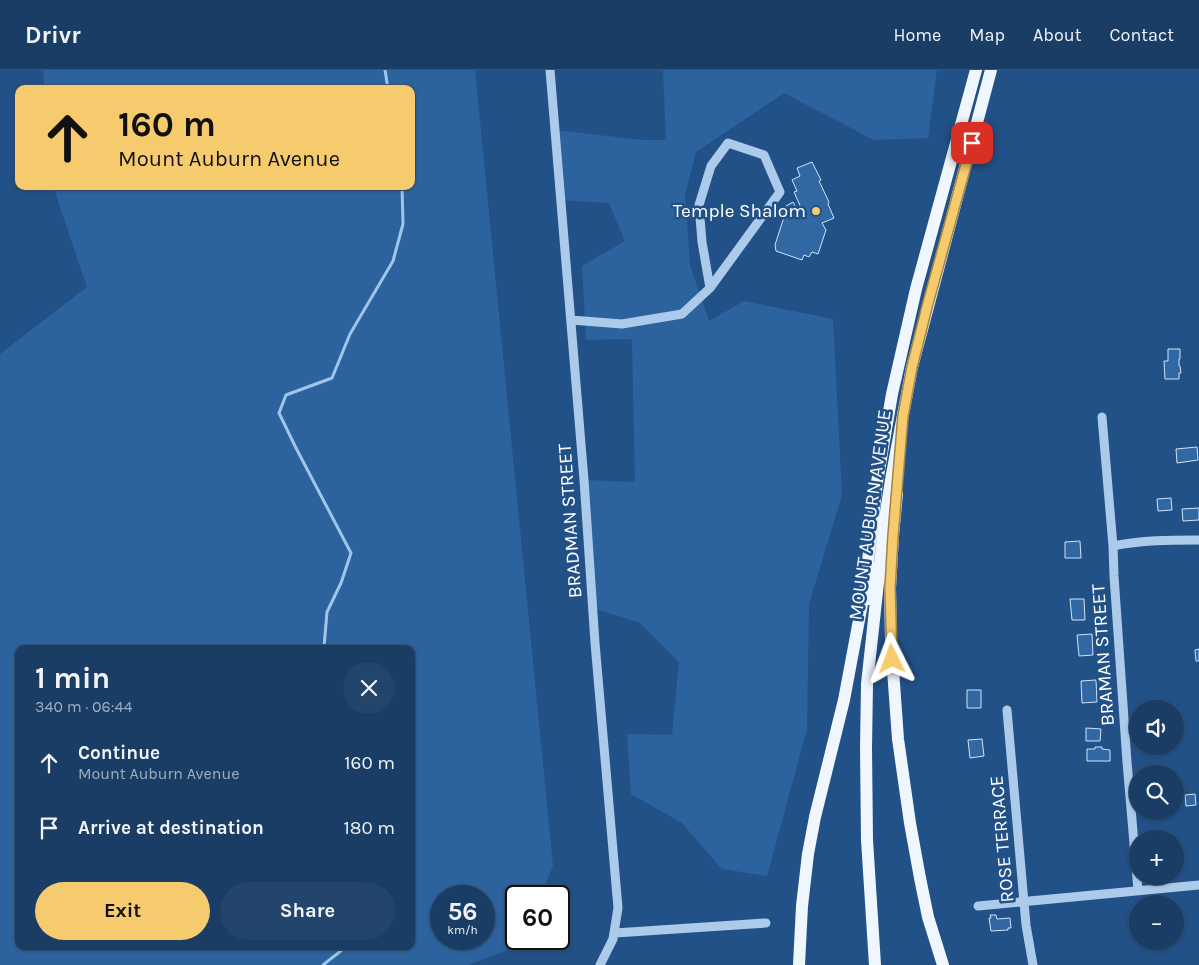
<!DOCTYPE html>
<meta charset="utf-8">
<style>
body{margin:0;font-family:Karla,sans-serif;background:#23446b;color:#f1f3f6;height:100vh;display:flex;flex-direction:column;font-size:19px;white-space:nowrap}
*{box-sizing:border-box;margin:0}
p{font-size:16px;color:#9faebf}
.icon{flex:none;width:28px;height:28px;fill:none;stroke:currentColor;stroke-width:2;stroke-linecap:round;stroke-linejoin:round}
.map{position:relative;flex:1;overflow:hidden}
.side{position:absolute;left:15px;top:575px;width:400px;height:305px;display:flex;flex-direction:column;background:#1a3d65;border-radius:10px;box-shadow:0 1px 4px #0004,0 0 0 1px #385679}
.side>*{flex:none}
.top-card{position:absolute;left:15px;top:15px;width:400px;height:105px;border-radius:10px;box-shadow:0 1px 4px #0004,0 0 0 1px #385679;background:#f6cb6e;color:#111;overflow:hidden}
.fabs{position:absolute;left:1129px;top:630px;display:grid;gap:10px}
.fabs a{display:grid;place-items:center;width:55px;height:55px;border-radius:50%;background:#1a3d65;box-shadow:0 1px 4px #0004,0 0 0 1px #385679;font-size:25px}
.speed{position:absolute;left:430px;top:815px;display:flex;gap:10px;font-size:25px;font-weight:700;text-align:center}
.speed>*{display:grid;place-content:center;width:65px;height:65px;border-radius:50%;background:#1a3d65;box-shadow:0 1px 4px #0004,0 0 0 1px #385679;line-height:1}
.speed small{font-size:12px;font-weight:400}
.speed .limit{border:2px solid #111;border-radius:8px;background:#fff;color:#111}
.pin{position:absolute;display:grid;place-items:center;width:42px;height:42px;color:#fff;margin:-21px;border-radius:10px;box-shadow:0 2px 8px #0006}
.me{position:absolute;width:55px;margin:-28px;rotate:357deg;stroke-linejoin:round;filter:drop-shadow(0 0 4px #0008)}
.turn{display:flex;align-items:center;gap:18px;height:105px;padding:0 20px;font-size:22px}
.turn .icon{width:65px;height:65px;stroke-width:2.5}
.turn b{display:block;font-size:35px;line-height:42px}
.round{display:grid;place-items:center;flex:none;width:52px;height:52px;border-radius:26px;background:#23446b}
.summary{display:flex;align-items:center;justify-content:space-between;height:85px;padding:0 20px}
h1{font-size:30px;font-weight:700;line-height:38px}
.action{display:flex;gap:10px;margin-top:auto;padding:10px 20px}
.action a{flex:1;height:58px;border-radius:30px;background:#f6cb6e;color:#111;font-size:20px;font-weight:700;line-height:58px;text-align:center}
.action a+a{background:#23446b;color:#f1f3f6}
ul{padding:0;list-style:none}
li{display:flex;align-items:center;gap:15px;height:65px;padding:0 20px}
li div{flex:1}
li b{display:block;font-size:19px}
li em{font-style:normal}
header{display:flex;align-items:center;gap:30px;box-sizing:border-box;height:70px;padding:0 25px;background:#1a3d65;border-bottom:1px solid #385679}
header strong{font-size:24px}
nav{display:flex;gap:28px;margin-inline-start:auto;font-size:18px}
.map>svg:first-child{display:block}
</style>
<header>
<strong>Drivr</strong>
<nav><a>Home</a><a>Map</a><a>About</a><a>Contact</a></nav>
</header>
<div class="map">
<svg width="1199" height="895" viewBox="0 0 1199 895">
<rect width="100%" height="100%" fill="#225187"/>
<!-- green -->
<path fill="#2c639f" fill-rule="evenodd" d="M43 0H475L553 796 540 826H516V869H521L518 876 468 895H0V284L87 217 53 116H411V19H44ZM19 579H411V876H19ZM441 826H484V869H441Z
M663 0H937L928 68 874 70 784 23 696 82 685 125 690 195 709 251 744 231 833 249 842 425 809 534 807 659 767 806 722 799 682 753 631 724 627 664 672 665 679 592 640 553 593 538 584 410 635 412 632 269 586 270 582 196 625 171 609 133 561 130 555 60 642 70H666Z"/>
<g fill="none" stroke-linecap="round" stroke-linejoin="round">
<!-- stream -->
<path stroke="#a0c5eb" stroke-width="3" d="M385 0 388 19
M325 579 324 577 327 542 341 513 351 483 296 378 279 343 286 325 332 308 350 264 393 191 403 154 402 116
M323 895 347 876"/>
</g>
<!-- building -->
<path fill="#3168a4" stroke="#d1e3f7" d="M812 92 821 110 819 111 829 132 828 134 834 148 822 153 826 160 818 184 812 182 809 187 804 185 802 190 776 181 775 175 784 147 781 139 793 132 799 142 802 140 794 122 797 121 792 110 800 106 797 98Z
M1168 279H1180V289H1179V296H1180L1181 303H1179V309H1165L1164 291H1168Z
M1197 377 1198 390 1177 393 1176 379Z
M1171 428 1172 440 1158 441 1157 429Z
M1199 438V450L1183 451 1182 439Z
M1080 471 1081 488H1065V472Z
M1070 529H1084L1085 550H1072Z
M1092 564 1093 585 1079 586 1077 565Z
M1199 579V591H1196L1195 580Z
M1096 610 1097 632 1082 633 1081 611Z
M967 620H981V638H967Z
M1086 658 1101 659 1100 671H1086Z
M982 669 984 686 970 688 968 670Z
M1095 677H1102V679L1110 680V691H1087V679H1095Z
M1195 724 1196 735 1186 736 1185 725Z
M990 845H996L997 849 1010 848 1011 858H1008V860L991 861 989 848H991Z"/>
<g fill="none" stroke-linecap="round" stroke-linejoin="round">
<!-- minor -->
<path stroke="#accaea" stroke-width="9" d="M550 0 584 410 595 573 618 838 613 869 600 895
M571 250 622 254 682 244 710 218 702 172 699 135 711 96 728 73 764 85 780 122 710 218
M1102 347 1113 476 1114 506 1127 692 1138 820
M1113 476C1142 470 1170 470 1199 470
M1007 640 1026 855 1033 895
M978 836 1199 815
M615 863 766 853"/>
<!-- major -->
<path stroke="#f0f6fe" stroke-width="12" d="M897 424 893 466 890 518 891 572 898 669 910 753 920 808 928 847 943 895
M869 529 868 491 877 412 892 324 916 219 976 0
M799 895 802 836 808 784 815 747 844 630 865 518
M875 895 867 770 866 678 867 614 885 448 892 404 912 297 991 0"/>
</g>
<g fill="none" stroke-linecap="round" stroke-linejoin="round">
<!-- route casing -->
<g stroke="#a08448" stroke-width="12">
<path id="route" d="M892 589 890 518 893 466 903 346 912 297 927 237 972 73"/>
</g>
<!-- route -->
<use href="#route" stroke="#f6cb6e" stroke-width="9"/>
</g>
<!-- markers -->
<circle fill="#f6cb6e" stroke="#225187" stroke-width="2" cx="816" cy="141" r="5"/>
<g text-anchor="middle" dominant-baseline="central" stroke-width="5" stroke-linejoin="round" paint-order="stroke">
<!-- poi labels -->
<g font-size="19" fill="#fff" stroke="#225187" text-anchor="end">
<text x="806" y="141">Temple Shalom</text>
</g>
<!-- street labels -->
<g font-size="19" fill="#fff" stroke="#225187">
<text transform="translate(870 445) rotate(-82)">MOUNT AUBURN AVENUE</text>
<text transform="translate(570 451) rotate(-94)">BRADMAN STREET</text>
<text transform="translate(1103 585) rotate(-94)">BRAMAN STREET</text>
<text transform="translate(1002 769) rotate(-95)">ROSE TERRACE</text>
</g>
</g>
</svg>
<div class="fabs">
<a><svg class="icon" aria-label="sound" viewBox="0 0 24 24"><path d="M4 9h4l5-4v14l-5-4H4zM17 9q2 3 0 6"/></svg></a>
<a><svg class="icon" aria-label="search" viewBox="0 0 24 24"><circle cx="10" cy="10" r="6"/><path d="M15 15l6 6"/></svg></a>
<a>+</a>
<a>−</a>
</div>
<div class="speed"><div>56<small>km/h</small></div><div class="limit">60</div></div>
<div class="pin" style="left:972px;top:73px;background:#d93025"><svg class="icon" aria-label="arrive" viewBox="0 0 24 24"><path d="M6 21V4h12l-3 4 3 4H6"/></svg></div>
<svg class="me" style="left:892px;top:589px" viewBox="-20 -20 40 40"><path d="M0-17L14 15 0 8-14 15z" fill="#f6cb6e" stroke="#fff" stroke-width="4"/></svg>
<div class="top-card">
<div class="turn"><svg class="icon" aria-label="ahead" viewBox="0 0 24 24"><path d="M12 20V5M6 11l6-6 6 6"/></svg><div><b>160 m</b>Mount Auburn Avenue</div></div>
</div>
<section class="side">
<div class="summary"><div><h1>1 min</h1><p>340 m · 06:44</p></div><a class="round"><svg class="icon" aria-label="close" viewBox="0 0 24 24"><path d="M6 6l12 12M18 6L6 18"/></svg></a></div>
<ul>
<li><svg class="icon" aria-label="ahead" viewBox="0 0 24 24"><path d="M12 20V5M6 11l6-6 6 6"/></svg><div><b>Continue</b><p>Mount Auburn Avenue</p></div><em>160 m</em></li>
<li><svg class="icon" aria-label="arrive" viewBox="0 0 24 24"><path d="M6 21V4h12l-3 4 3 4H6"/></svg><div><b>Arrive at destination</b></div><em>180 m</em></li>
</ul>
<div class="action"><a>Exit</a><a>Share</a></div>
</section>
</div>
